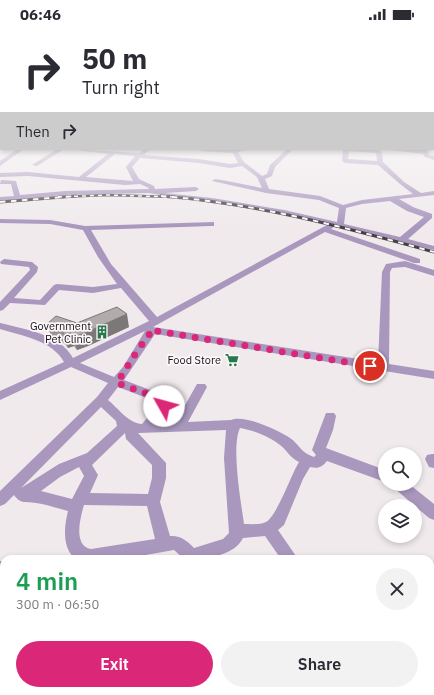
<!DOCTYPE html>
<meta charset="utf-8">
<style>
body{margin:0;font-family:"IBM Plex Sans",sans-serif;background:#f2f2f3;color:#2b2b33;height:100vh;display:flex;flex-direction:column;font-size:15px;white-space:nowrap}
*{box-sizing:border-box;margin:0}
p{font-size:13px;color:#7c7c81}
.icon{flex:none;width:22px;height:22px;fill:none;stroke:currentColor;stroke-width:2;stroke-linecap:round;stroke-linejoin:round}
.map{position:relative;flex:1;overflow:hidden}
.details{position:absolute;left:0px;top:527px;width:434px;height:140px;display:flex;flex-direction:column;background:#fff;border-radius:12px 12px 0 0;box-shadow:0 2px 6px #0003}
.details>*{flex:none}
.top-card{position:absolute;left:0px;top:0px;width:434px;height:122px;box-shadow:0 2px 6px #0003;background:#fff;color:#2b2b33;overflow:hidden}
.buttons{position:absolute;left:378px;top:419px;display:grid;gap:8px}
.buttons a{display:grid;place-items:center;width:44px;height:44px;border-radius:50%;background:#fff;box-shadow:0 2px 6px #0003;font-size:20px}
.pin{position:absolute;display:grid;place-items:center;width:34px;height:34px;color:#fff;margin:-17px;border:2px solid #fff;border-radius:50%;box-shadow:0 1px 4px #0007}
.me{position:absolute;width:44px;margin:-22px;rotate:308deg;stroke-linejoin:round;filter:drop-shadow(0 0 3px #0008)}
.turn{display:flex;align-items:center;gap:14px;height:84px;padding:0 16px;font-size:18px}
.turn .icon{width:52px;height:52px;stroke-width:2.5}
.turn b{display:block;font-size:28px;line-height:34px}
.then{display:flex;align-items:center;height:38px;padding:0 16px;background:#0003;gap:8px;font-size:15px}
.round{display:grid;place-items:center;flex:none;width:42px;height:42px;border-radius:21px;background:#f2f2f3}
.overview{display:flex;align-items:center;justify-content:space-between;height:68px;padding:0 16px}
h1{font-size:24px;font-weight:600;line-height:30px;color:#1e9e55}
.button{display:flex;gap:8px;margin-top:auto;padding:8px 16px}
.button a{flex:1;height:46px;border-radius:24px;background:#db2777;color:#fff;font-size:16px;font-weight:600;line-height:46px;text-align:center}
.button a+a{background:#f2f2f3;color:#2b2b33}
.status{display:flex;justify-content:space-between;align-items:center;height:28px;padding:0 20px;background:#fff;direction:ltr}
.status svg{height:11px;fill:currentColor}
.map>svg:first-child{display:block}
</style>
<div class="status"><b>06:46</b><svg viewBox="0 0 49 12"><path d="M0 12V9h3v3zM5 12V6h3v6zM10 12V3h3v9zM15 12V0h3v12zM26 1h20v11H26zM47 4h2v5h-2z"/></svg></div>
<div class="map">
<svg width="434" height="667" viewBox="0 0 434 667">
<rect width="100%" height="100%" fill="#f0eaed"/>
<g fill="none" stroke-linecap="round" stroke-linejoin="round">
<!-- minor -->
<path fill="#a997be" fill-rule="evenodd" d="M433 114H434V118H433Z
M17 121H24L0 138V133Z
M57 121H64L37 138 32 137Z
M69 121 139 125 144 121H150L144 127 199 131 230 136 238 135 233 125 202 123 199 121H250L238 124 244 134 262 148 267 146 270 137 287 121H293L275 139 272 148 265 151 269 161 320 168 343 177 362 172 413 166 400 156 378 137 345 135 342 133 343 121 379 122 382 124 383 134 404 154 421 165 434 163V167L399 171 413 179 432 186V190L408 211 434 218V222L335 198 331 201 420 231V235H414L325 204 153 299 378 334 382 244 386 236 405 233 434 242V248L405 239 392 240 390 244 389 336 434 343V351L155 306 124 352 166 368 170 378 157 396 175 395 197 356H205L207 359 188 394 231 392C244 386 278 402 290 410 300 417 300 424 314 429L316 427 312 422 326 385H334L336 388 333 402 326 420 385 442V454L327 433C322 439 319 441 310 439L303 451 284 497 278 502 298 531H281L265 508 243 510C234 529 203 531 184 531L174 522 123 531H75C62 519 64 499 68 483 53 479 39 474 24 474 20 474 16 470 14 467L5 476 0 478V463L97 369 108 355 71 339 0 372V363L64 334C52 312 22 308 0 301V295C24 301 60 306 73 330L149 293 121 260 93 265 59 262 45 277 10 275 3 282 0 283V274L30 242 29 239 1 236 0 234 4 231 32 234 38 239 37 244 14 270 40 272 54 257 57 256 93 259 117 256 98 229 83 202 50 196 0 195V191L50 192 85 198 214 194V198H211L91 202 111 236 157 289 327 197 284 186 148 165 65 167 0 173V169L14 168 11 156H0L1 152 16 153 20 167 65 163 148 161 149 160 140 156 125 157 28 148 0 149V145L28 144 79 149 108 126ZM349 123 376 125 377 133 348 131ZM115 126 135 128 126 139 133 153 86 149ZM140 130 199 135 230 140 242 138 257 149 262 160 222 152 215 151 212 153 266 165 319 172 339 180 337 194 284 182 212 170 165 165 196 163 199 161 196 159 155 161 154 158 139 151 132 139ZM390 173 407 183 424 189 400 209 344 196 346 180 362 176ZM145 303 123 339 114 349 80 335ZM118 359 157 374 158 377 142 396C128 395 119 381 108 372ZM101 379 116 393 117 398 87 425 59 436 21 460ZM240 400C253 402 270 409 280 417 287 422 290 430 299 434 291 447 277 488 266 494 260 497 250 496 244 496 241 474 231 419 240 400ZM226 402 224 430 229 505 223 511 194 520C188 513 180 507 170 508L160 474 166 450V435L138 405ZM125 405 126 411 152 437V450L148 466 90 465 98 447 92 437ZM79 439 84 448 72 471 41 463 60 449ZM84 477 147 478 155 511 91 521C73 518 80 490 84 477Z
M384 121H427L429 127 434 128V132L425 129 423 126Z
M432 426H434V440L429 439 425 431 427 427Z
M392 456H409L434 476V492L429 490 394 460Z
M0 533H4V549H0Z
M434 597V618L430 620V599Z
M0 648H4V663H12L11 665 0 667Z
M61 663H105L107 667H63Z
M181 663H201V667H181Z
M380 663H401L399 667H378Z"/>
<!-- rail-far1 casing -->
<g stroke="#434142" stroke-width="2.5">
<path id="rail-far1" d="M58 169 108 167 175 169"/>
</g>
<!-- rail casing -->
<g stroke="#434142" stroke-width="3">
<path id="rail" d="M161 168C255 175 344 199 434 224
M0 174 76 168"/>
</g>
<!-- rail-far1 -->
<use href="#rail-far1" stroke="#fdf7fb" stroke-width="1.5" stroke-dasharray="4" stroke-linecap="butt"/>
<!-- rail -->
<use href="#rail" stroke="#fdf7fb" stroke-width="2" stroke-dasharray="5.5" stroke-linecap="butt"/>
</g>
<!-- wall -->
<path fill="#999393" d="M77 295 129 299 88 318 77 322 74 318 68 320 65 316 51 308 47 296Z
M434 646V665L430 660V651Z"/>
<!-- shaded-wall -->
<path fill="#7d7878" d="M127 286 129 299 88 318 77 322 74 309Z
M71 305 74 318 68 320 65 307Z"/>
<!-- building -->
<path fill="#b2abab" stroke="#7d7878" d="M117 279 127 286 85 305 74 309 71 305 65 307 62 303 47 296 56 288 77 295Z"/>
<!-- sky -->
<linearGradient id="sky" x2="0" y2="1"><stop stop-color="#99c0ef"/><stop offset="0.53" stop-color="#f8f6f7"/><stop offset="1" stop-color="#f8f6f7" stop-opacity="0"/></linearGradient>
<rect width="434" height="199" fill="url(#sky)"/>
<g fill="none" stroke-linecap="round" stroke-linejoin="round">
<!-- route -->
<path stroke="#db2777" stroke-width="7" stroke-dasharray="0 12.6" d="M164 378 162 371 117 355 139 320 149 308 150 302 370 338"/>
</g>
<!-- icons -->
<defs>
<g id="building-bare" transform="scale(1.08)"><path d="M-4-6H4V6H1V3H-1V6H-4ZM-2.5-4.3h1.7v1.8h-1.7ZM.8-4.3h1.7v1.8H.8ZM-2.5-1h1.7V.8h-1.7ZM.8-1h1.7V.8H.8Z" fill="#27794b" stroke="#fdf7fb" stroke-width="2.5" paint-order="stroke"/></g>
<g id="supermarket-bare" transform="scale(1.08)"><path d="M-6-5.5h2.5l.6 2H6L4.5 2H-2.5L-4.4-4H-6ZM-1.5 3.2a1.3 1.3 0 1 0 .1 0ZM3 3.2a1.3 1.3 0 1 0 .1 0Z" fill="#27794b" stroke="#fdf7fb" stroke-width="2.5" paint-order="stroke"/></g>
</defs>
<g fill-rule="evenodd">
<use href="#building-bare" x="102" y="304"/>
<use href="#supermarket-bare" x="232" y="332"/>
</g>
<g text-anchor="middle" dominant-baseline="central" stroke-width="3.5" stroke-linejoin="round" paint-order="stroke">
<!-- poi labels -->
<g font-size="11" fill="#141314" stroke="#fdf7fb" text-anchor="end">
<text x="91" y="298">Government<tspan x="91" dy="13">Pet Clinic</tspan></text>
<text x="221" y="332">Food Store</text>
</g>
</g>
</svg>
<div class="buttons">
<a><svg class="icon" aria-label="search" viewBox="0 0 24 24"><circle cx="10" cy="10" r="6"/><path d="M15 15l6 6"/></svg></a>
<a><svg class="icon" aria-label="layers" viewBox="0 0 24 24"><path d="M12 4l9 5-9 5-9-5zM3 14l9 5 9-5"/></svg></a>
</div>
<div class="pin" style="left:370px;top:338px;background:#d93025"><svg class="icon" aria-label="arrive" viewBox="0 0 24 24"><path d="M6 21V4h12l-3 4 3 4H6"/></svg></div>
<svg class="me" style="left:164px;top:378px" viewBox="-20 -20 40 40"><circle r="19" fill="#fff"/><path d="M0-13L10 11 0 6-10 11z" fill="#db2777"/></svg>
<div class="top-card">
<div class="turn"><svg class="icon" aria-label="right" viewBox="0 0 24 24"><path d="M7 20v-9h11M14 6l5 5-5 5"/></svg><div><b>50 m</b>Turn right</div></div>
<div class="then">Then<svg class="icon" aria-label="right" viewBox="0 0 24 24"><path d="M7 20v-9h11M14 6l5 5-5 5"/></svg></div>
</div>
<section class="details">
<div class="overview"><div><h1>4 min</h1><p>300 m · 06:50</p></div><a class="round"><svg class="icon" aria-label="close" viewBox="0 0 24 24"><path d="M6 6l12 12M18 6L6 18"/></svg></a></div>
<div class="button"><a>Exit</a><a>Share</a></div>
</section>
</div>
